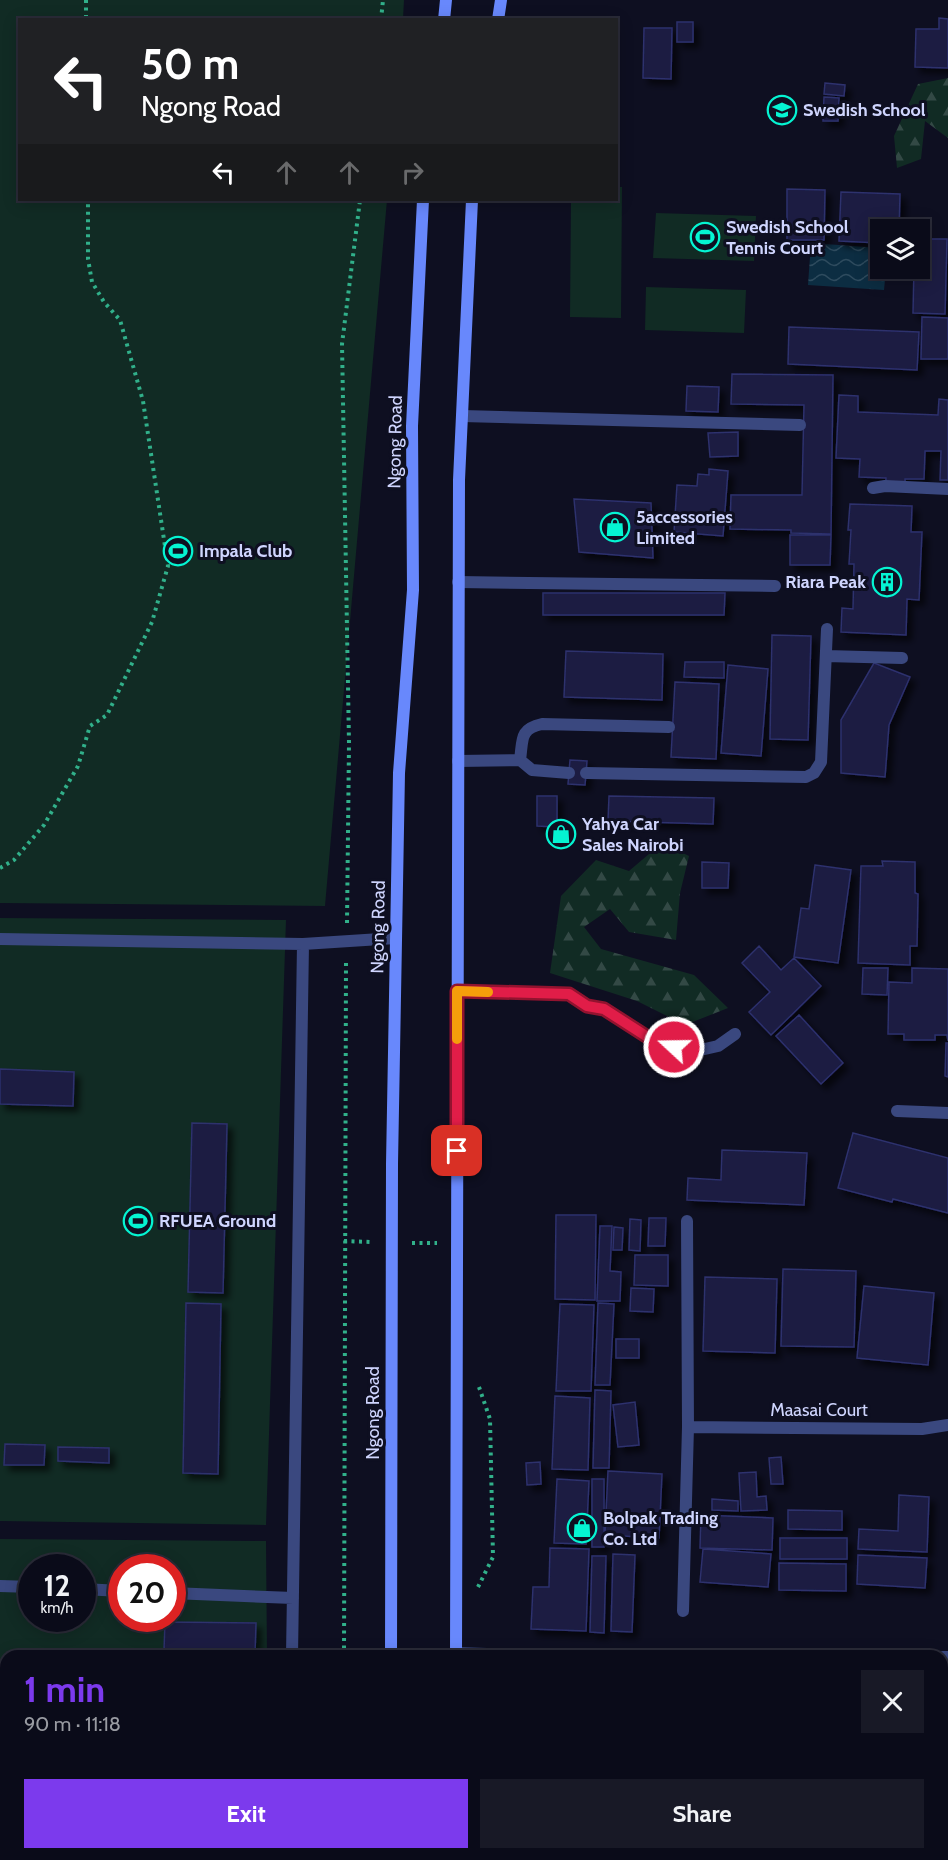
<!DOCTYPE html>
<meta charset="utf-8">
<style>
body{margin:0;font-family:Cabin,sans-serif;background:#181926;color:#f1f3f6;height:100vh;display:flex;flex-direction:column;font-size:22px;white-space:nowrap}
*{box-sizing:border-box;margin:0}
p{font-size:20px;color:#999ba2}
.icon{flex:none;width:33px;height:33px;fill:none;stroke:currentColor;stroke-width:2;stroke-linecap:round;stroke-linejoin:round}
.map{position:relative;flex:1;overflow:hidden}
.details{position:absolute;left:0px;top:1650px;width:948px;height:210px;display:flex;flex-direction:column;background:#0a0b19;border-radius:18px 18px 0 0;box-shadow:0 3px 15px #0003,0 0 0 2px #2a2b38}
.details>*{flex:none}
.guide{position:absolute;left:18px;top:18px;width:600px;height:183px;border-radius:0px;box-shadow:0 3px 15px #0003,0 0 0 2px #2a2b38;background:#202124;color:#fff;overflow:hidden}
.controls{position:absolute;left:870px;top:219px;display:grid;gap:12px}
.controls a{display:grid;place-items:center;width:60px;height:60px;border-radius:0px;background:#0a0b19;box-shadow:0 3px 15px #0003,0 0 0 2px #2a2b38;font-size:30px}
.speed{position:absolute;left:18px;top:1554px;display:flex;gap:12px;font-size:30px;font-weight:700;text-align:center}
.speed>*{display:grid;place-content:center;width:78px;height:78px;border-radius:50%;background:#0a0b19;box-shadow:0 3px 15px #0003,0 0 0 2px #2a2b38;line-height:1}
.speed small{font-size:15px;font-weight:400}
.speed .limit{border:9px solid #d22;background:#fff;color:#111}
.pin{position:absolute;display:grid;place-items:center;width:51px;height:51px;color:#fff;margin:-26px;border-radius:12px;box-shadow:0 3px 9px #0006}
.me{position:absolute;width:66px;margin:-33px;rotate:291deg;stroke-linejoin:round;filter:drop-shadow(0 0 4px #0008)}
.turn{display:flex;align-items:center;gap:21px;height:126px;padding:0 24px;font-size:27px}
.turn .icon{width:78px;height:78px;stroke-width:2.5}
.turn b{display:block;font-size:42px;line-height:51px}
.lanes{display:flex;align-items:center;height:57px;padding:0 24px;background:#0003;justify-content:center;gap:30px;direction:ltr}
.lanes .off{opacity:.35}
.round{display:grid;place-items:center;flex:none;width:63px;height:63px;border-radius:0px;background:#181926}
.head{display:flex;align-items:center;justify-content:space-between;height:102px;padding:0 24px}
h1{font-size:36px;font-weight:700;line-height:45px;color:#7c3aed}
.button{display:flex;gap:12px;margin-top:auto;padding:12px 24px}
.button a{flex:1;height:69px;border-radius:0px;background:#7c3aed;color:#fff;font-size:24px;font-weight:700;line-height:69px;text-align:center}
.button a+a{background:#181926;color:#f1f3f6}
.map>svg:first-child{display:block}
</style>
<div class="map">
<svg width="948" height="1860" viewBox="0 0 948 1860">
<defs>
<pattern id="forest-firs" width="22" height="20" patternUnits="userSpaceOnUse" patternTransform="scale(1.5)"><rect width="22" height="20" fill="#112b24"/><path d="M5 1l3.5 6h-7zM16 11l3.5 6h-7z" fill="#334945"/></pattern>
<pattern id="water-waves" width="16" height="10" patternUnits="userSpaceOnUse" patternTransform="scale(1.5)"><rect width="16" height="10" fill="#0c2d42"/><path d="M0 5q4-4 8 0t8 0" fill="none" stroke="#2e4b5e"/></pattern>
<filter id="shadow"><feDropShadow dx="5.5" dy="5.5" stdDeviation="3" flood-color="#0009"/></filter>
</defs>
<rect width="100%" height="100%" fill="#0e0f21"/>
<!-- forest -->
<path fill="url(#forest-firs)" d="M948 78V138L925 121 921 159 897 168 894 136 918 84Z
M662 843 689 856 680 893 676 940 629 932 610 909 584 927 601 949 694 975 728 1008 685 1025 637 1001 550 973 561 896 596 860 629 871Z"/>
<!-- park -->
<path fill="#112b24" fill-rule="evenodd" d="M0 0H404L403 19 20 20V200H387L325 906 0 903Z
M617 187H622L621 318 570 317 571 200H616Z
M656 213 756 216 754 261 653 258Z
M646 287 746 290 744 333 645 330Z
M0 918 286 920 266 1525 0 1521Z
M0 1539 266 1541 267 1656H6V1854H269V1860H0ZM32 1568H82V1618H32ZM122 1568H172V1618H122Z"/>
<!-- water -->
<path fill="url(#water-waves)" d="M811 243 880 248V268L886 269 884 290 808 285Z"/>
<!-- building -->
<path fill="#1a1c42" stroke="#2d306d" stroke-width="1.5" filter="url(#shadow)" d="M939 18 948 19V68L915 67 916 29H939Z
M677 22H693V42H677Z
M644 28H672L671 79 643 78Z
M825 83 845 85 844 96 824 94Z
M824 97 839 98 838 121H823Z
M787 189 825 190 824 240H787Z
M841 192 900 194 899 230H880V243L839 241Z
M920 239H947L945 314 913 313 914 268H920Z
M922 317 948 318V359H921Z
M789 327 919 332 917 370 788 364Z
M732 374 833 375 831 534 791 533V530L730 529 731 495H802L804 405 731 404Z
M687 386 719 387 718 412 686 411Z
M839 395 858 396V412L938 415 939 399 948 400V480H940L941 451H925L924 479H905V483L886 482V478L859 477 860 459 836 458Z
M738 432V456L710 457 708 433Z
M709 469 728 471 723 536 674 532 677 485 697 486 698 474 709 475Z
M574 499 651 503 653 558 579 552Z
M850 504 912 506 911 532H922L919 600 907 599 906 635 841 632 842 608 853 609 854 564H849L851 530H848Z
M790 535H831L830 565H790Z
M543 593H725L724 615H543Z
M772 635 811 636 808 740 770 739Z
M566 651 663 654 662 700 564 697Z
M685 662H724V678L684 677Z
M874 663 910 677 889 725 885 777 841 773V720Z
M728 665 768 669 761 756 721 753Z
M675 682 719 684 716 759 671 757Z
M570 760 587 761 585 785 568 784Z
M537 796H557V827L537 826Z
M609 796 714 798 713 824 608 821Z
M882 861 915 862V893L918 894 917 946H910V965L858 963 861 866H883Z
M702 862 729 863 728 888H702Z
M815 865 851 870 838 963 794 957 801 908 809 909Z
M759 946 781 970 794 958 821 986 771 1035 749 1012 770 992 742 963Z
M863 968H888L887 995 862 994Z
M912 968 948 969V1041L947 1035H935V1040H904V1034H888L889 982 912 983Z
M799 1015 843 1063 821 1084 776 1036Z
M946 1043H948V1077L945 1076Z
M0 1069 74 1072 73 1106 0 1104Z
M192 1123 227 1124 223 1293 188 1292Z
M853 1133 948 1158V1213L893 1199 892 1202 838 1188Z
M722 1150 807 1153 804 1205 687 1200 688 1178 721 1180Z
M556 1215H596L595 1300 555 1299Z
M649 1218H666L665 1246H648Z
M630 1219 641 1220 640 1251 629 1250Z
M600 1226H612L610 1271 621 1272 620 1301H597Z
M614 1227 623 1228 622 1250H613Z
M635 1255H668V1286L634 1285Z
M783 1269 856 1271 854 1347 781 1346Z
M705 1277 777 1279 775 1353 703 1351Z
M864 1286 934 1293 928 1365 857 1358Z
M631 1288 654 1289 653 1312 630 1311Z
M186 1303 221 1304 218 1474 183 1473Z
M598 1303 614 1304 610 1385H595Z
M560 1304 594 1305 591 1391H556Z
M616 1339H639V1358H616Z
M595 1390 611 1391 609 1468H593Z
M555 1396 590 1398 588 1470 552 1469Z
M635 1402 639 1445 618 1447 613 1405Z
M5 1444 45 1445 44 1465H4Z
M58 1447 109 1448V1463L58 1461Z
M781 1457 783 1484H771L769 1458Z
M540 1462 541 1484 527 1485 526 1463Z
M608 1471 662 1474 659 1538 605 1535Z
M756 1472 757 1497 766 1496 767 1510 741 1511 739 1473Z
M557 1479 589 1481 586 1544 554 1543Z
M592 1479H604V1547H592Z
M899 1495 929 1497 927 1552 858 1549 859 1529 898 1531Z
M712 1499 738 1501V1511L712 1510Z
M788 1510 842 1511V1530L788 1529Z
M701 1515 773 1518 772 1550 700 1548Z
M780 1538H847V1559H780Z
M550 1548 589 1549 586 1631 531 1629 533 1587H549Z
M703 1549 771 1554 768 1587 700 1582Z
M613 1554 635 1555 632 1632 611 1631Z
M858 1555 927 1558 925 1588 857 1584Z
M592 1556H606L604 1633 590 1632Z
M779 1563 846 1564V1591L779 1590Z
M165 1622 256 1623 255 1653 164 1651Z
M564 1854H814V1860H564Z
M885 1858H932V1860H885Z"/>
<g fill="none" stroke-linecap="round" stroke-linejoin="round">
<!-- path -->
<path stroke="#31b08a" stroke-width="4" stroke-dasharray="3 4.5" stroke-linecap="butt" d="M86 0V20
M381 20 383 0
M0 868 14 860 44 825 78 766 90 726 107 715 152 622 168 566 143 401 120 320 104 302 92 282 88 259V200
M347 923 349 743 342 344 360 200
M344 1241 371 1242
M412 1243H437
M478 1587 493 1557 490 1419 479 1387
M344 1656 346 961
M343 1860V1854"/>
<!-- lane -->
<path stroke="#3a487f" stroke-width="12" d="M462 416 800 425
M873 488 885 486 948 489
M458 582 775 586
M826 656 902 658
M520 760C523 740 519 729 542 724L669 727
M458 761 520 760 532 770 569 773
M586 773 806 777 814 773 821 762 827 629
M0 939 303 944 396 938
M457 991 569 994 587 1006 604 1009 647 1037 674 1047 696 1051 718 1046 735 1034
M0 1586 32 1587
M82 1589 122 1591
M172 1593 293 1598
M456 1653 545 1656
M292 1656 303 944
M942 1657H948
M497 1854V1860
M289 1860V1854"/>
<!-- street -->
<path stroke="#3a487f" stroke-width="12" d="M897 1111 948 1113
M688 1427 922 1429 948 1425
M683 1611 688 1427 687 1221"/>
<!-- secondary -->
<path stroke="#6888fc" stroke-width="12" d="M444 20 446 0
M498 20 501 0
M391 1656 392 1164 399 773 413 590 412 426 423 200
M456 1656 459 480 472 200
M455 1854V1860
M391 1860V1854"/>
</g>
<g fill="none" stroke-linecap="round" stroke-linejoin="round">
<!-- route casing -->
<g stroke="#92132f" stroke-width="15">
<path id="route" d="M457 1151V991L569 994 587 1006 604 1009 646 1036 674 1047"/>
</g>
<!-- route -->
<use href="#route" stroke="#e11d48" stroke-width="10"/>
<!-- slow -->
<path stroke="#f59e0b" stroke-width="10" d="M457 1039V991L488 992"/>
</g>
<!-- icons -->
<defs>
<g id="school-ring" transform="scale(1.5)"><circle r="9.5" fill="#0e0f21" stroke="#05f4d2" stroke-width="1.5"/><path d="M0-5L7-2L0 1L-7-2ZM-4 1L0 2.5L4 1V4Q0 6-4 4Z" fill="#05f4d2"/></g>
<g id="stadium-ring" transform="scale(1.5)"><circle r="9.5" fill="#0e0f21" stroke="#05f4d2" stroke-width="1.5"/><path d="M0-5a6.5 5 0 1 0 0 10a6.5 5 0 1 0 0-10ZM-3.5-1.8h7v3.6h-7Z" fill="#05f4d2"/></g>
<g id="shop-ring" transform="scale(1.5)"><circle r="9.5" fill="#0e0f21" stroke="#05f4d2" stroke-width="1.5"/><path d="M-5-2.5h2.3a2.7 3.5 0 0 1 5.4 0H5L5.5 6h-11ZM-1.5-2.5h3a1.5 2.3 0 0 0-3 0Z" fill="#05f4d2"/></g>
<g id="building-ring" transform="scale(1.5)"><circle r="9.5" fill="#0e0f21" stroke="#05f4d2" stroke-width="1.5"/><path d="M-4-6H4V6H1V3H-1V6H-4ZM-2.5-4.3h1.7v1.8h-1.7ZM.8-4.3h1.7v1.8H.8ZM-2.5-1h1.7V.8h-1.7ZM.8-1h1.7V.8H.8Z" fill="#05f4d2"/></g>
</defs>
<g fill-rule="evenodd">
<use href="#school-ring" x="782" y="110"/>
<use href="#stadium-ring" x="705" y="237"/>
<use href="#shop-ring" x="615" y="527"/>
<use href="#stadium-ring" x="178" y="551"/>
<use href="#building-ring" x="887" y="582"/>
<use href="#shop-ring" x="561" y="834"/>
<use href="#stadium-ring" x="138" y="1221"/>
<use href="#shop-ring" x="582" y="1528"/>
</g>
<g text-anchor="middle" dominant-baseline="central" stroke-width="6" stroke-linejoin="round" paint-order="stroke">
<!-- poi labels -->
<g font-size="18" font-weight="bold" fill="#cfd5fe" stroke="#0e0f21" text-anchor="start">
<text x="803" y="110">Swedish School</text>
<text x="726" y="227">Swedish School<tspan x="726" dy="21">Tennis Court</tspan></text>
<text x="636" y="517">5accessories<tspan x="636" dy="21">Limited</tspan></text>
<text x="199" y="551">Impala Club</text>
<text x="866" y="582" text-anchor="end">Riara Peak</text>
<text x="582" y="824">Yahya Car<tspan x="582" dy="21">Sales Nairobi</tspan></text>
<text x="159" y="1221">RFUEA Ground</text>
<text x="603" y="1518">Bolpak Trading<tspan x="603" dy="21">Co. Ltd</tspan></text>
</g>
<!-- street labels -->
<g font-size="18" fill="#cfd5fe" stroke="#0e0f21">
<text transform="translate(395 442) rotate(-89)">Ngong Road</text>
<text transform="translate(378 927) rotate(-89)">Ngong Road</text>
<text x="819" y="1410">Maasai Court</text>
<text transform="translate(373 1413) rotate(-90)">Ngong Road</text>
</g>
</g>
</svg>
<div class="controls">
<a><svg class="icon" aria-label="layers" viewBox="0 0 24 24"><path d="M12 4l9 5-9 5-9-5zM3 14l9 5 9-5"/></svg></a>
</div>
<div class="speed"><div>12<small>km/h</small></div><div class="limit">20</div></div>
<div class="pin" style="left:457px;top:1151px;background:#d93025"><svg class="icon" aria-label="arrive" viewBox="0 0 24 24"><path d="M6 21V4h12l-3 4 3 4H6"/></svg></div>
<svg class="me" style="left:674px;top:1047px" viewBox="-20 -20 40 40"><circle r="17" fill="#e11d48" stroke="#fff" stroke-width="3"/><path d="M0-11L8 9 0 5-8 9z" fill="#fff"/></svg>
<div class="guide">
<div class="turn"><svg class="icon" aria-label="left" viewBox="0 0 24 24"><path d="M17 20v-9H6M10 6l-5 5 5 5"/></svg><div><b>50 m</b>Ngong Road</div></div>
<div class="lanes"><svg class="icon" aria-label="left" viewBox="0 0 24 24"><path d="M17 20v-9H6M10 6l-5 5 5 5"/></svg><svg class="icon off" aria-label="ahead" viewBox="0 0 24 24"><path d="M12 20V5M6 11l6-6 6 6"/></svg><svg class="icon off" aria-label="ahead" viewBox="0 0 24 24"><path d="M12 20V5M6 11l6-6 6 6"/></svg><svg class="icon off" aria-label="right" viewBox="0 0 24 24"><path d="M7 20v-9h11M14 6l5 5-5 5"/></svg></div>
</div>
<section class="details">
<div class="head"><div><h1>1 min</h1><p>90 m · 11:18</p></div><a class="round"><svg class="icon" aria-label="close" viewBox="0 0 24 24"><path d="M6 6l12 12M18 6L6 18"/></svg></a></div>
<div class="button"><a>Exit</a><a>Share</a></div>
</section>
</div>
